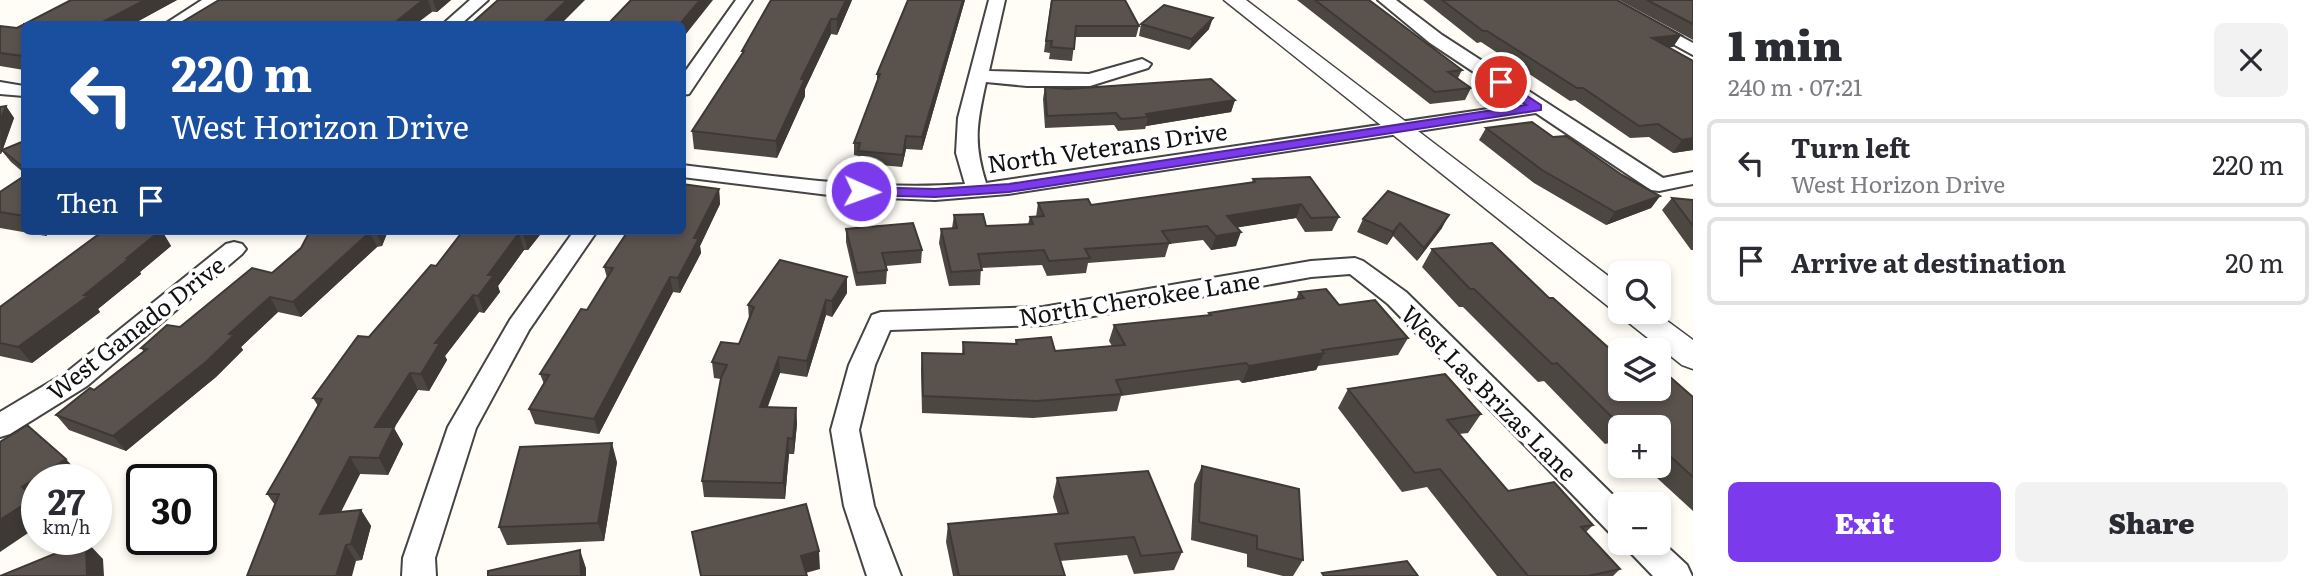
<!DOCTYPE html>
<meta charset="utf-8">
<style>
body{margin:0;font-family:Literata,serif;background:#f2f2f3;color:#2b2b33;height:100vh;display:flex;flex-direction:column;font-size:26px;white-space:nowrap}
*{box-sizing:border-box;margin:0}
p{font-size:23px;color:#7c7c81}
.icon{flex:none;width:38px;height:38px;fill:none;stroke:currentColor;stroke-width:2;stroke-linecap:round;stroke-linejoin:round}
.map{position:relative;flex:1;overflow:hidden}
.side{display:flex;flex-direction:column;background:#fff;width:630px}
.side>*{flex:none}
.banner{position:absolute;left:21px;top:21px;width:665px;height:214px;border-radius:10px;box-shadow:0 4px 10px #0003;background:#1a4fa0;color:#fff;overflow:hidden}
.buttons{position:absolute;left:1608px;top:261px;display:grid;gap:14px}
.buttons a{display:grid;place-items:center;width:63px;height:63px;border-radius:10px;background:#fff;box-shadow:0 4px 10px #0003;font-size:35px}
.speed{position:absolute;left:21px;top:464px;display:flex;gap:14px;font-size:35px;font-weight:700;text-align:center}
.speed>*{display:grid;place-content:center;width:91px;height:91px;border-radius:50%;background:#fff;box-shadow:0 4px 10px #0003;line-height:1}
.speed small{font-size:18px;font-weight:400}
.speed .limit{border:4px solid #111;border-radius:10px;background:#fff;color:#111}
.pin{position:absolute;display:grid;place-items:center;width:60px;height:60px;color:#fff;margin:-30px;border:4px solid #fff;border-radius:50%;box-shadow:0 2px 7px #0007}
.me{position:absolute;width:77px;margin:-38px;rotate:92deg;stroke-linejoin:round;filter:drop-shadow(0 0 5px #0008)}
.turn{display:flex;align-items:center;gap:24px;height:147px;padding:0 35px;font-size:32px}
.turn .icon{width:91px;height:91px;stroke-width:2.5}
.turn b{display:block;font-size:49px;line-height:60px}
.then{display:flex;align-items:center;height:66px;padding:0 35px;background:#0003;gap:14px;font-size:26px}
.round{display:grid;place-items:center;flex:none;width:74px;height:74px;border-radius:10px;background:#f2f2f3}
.headline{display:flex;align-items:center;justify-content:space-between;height:119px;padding:0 35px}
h1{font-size:42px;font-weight:800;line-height:52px}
.primary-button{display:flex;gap:14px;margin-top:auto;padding:14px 35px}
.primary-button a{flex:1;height:80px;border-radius:10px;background:#7c3aed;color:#fff;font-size:28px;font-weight:800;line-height:80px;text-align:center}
.primary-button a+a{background:#f2f2f3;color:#2b2b33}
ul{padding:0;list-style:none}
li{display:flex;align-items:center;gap:21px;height:88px;margin:0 14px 10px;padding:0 21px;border:4px solid #e1e1e2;border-radius:10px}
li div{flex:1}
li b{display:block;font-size:26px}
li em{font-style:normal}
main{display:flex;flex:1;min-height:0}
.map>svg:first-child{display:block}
</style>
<main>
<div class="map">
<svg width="1693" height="576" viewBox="0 0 1693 576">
<rect width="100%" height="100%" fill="#fffdf5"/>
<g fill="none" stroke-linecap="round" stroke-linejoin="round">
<!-- minor casing -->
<g stroke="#444" stroke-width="4">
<path id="minor" d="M202 0H222L184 24H165Z
M470 0H488L461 24H443Z
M736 0H752L689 94 682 95V76Z
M989 0H1005L989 71 1089 74 1142 59 1151 64 1148 68 1090 86H1027L986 82C977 123 973 142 986 183L1522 104 1430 43 1378 0H1396L1442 35 1663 178 1693 172V184L1659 191 1651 190 1536 113 1008 194 935 200 837 196 682 177V165C776 176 870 191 965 184L956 153 958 118Z
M1593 0H1613L1693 43V55Z
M0 82 24 86V96L0 94Z
M574 231H597L529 330 476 428 435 558 436 576H402L403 558 448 427 510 320Z
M234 242 242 244 246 249 242 254 87 386 10 434 0 437V412L67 372 226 244Z
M1355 258 1363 261 1406 292 1622 504 1620 535 1609 532 1388 304 1350 274 1311 277 1043 325 890 330 875 365 859 430 874 506 901 576H867L844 506 831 430 849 365 872 315 881 312 1043 307 1311 261Z
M1659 539 1687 565 1692 576H1653L1630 552 1625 542H1659Z"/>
</g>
<!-- tertiary casing -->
<g stroke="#444" stroke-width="3">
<path id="tertiary" d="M1224 0H1246L1620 285V310L1609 307Z
M1620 311 1655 312 1693 340V369L1682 365 1624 319Z"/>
</g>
<!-- minor -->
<use href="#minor" fill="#fff" fill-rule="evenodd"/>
<!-- tertiary -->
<use href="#tertiary" fill="#fff" fill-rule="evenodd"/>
</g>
<!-- wall -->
<path fill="#4d4742" d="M71 0H177L133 24H24V70L0 66V26L17 28Z
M219 0H451L437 12Z
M771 0H852L837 35 831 34 805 89V96L777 158 694 149 692 131 742 54V51Z
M908 0H965L922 150 906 149 902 167 858 163V156L854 155V143L877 83V74Z
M1051 0 1139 26 1136 37H1075L1072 61 1049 59 1050 53 1044 52Z
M1297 0H1369L1462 70 1458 78 1471 88 1465 100 1430 104Z
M1423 0H1617L1681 35 1673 47H1669L1693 150 1673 153 1649 137 1630 138 1575 100 1570 101 1481 42 1477 43Z
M1619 0H1693V40Z
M1141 24 1209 29 1189 50 1139 36Z
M1045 87 1235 100 1231 112 1146 126 1145 129 1118 131 1114 125 1045 128 1043 99Z
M6 106 14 118 3 149 24 141V173L11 162 2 151 1 154H0V107Z
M1486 128 1553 137 1660 196 1651 208 1606 225 1534 183 1479 140Z
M24 176V231H52L46 236 0 228V192Z
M1253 179 1339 217 1332 231 1305 232 1296 218 1238 227 1236 246 1211 250 1203 240 1169 244 1165 257 1088 263 1086 273 1047 276 1042 265 981 268 980 285 949 286 939 243 941 229 952 228 954 215 986 226 1028 224 1030 217H1036L1038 203 1091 205 1252 183Z
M719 189 720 204 700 246 701 253 680 293 673 292 599 434 535 424 529 409 544 384 540 374 587 310 607 278 604 267Z
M1672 198 1693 200V250H1691L1662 210Z
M1363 219 1442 228 1417 261 1393 236 1387 245 1357 232Z
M846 229 922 250 921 263 886 266 887 270 886 284 856 286 846 242Z
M103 231H162L171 246 140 272 141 274 98 309 100 312 32 363 0 356V307Z
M310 231H388L382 246 377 247 301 317 278 312 241 347 243 350 216 377 126 451 69 430 56 415 94 390 144 352 141 348 180 327 272 273 301 248Z
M463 231H543L528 250H524L498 286 500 292 484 313 479 312 445 356 447 360 429 391 418 390 394 428 403 444 388 475 360 474 341 512 361 510 371 526 362 560 356 561 275 505 267 494 318 406 313 398 436 266Z
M1432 249 1620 388 1693 397V511L1644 466H1659V427H1620V443L1618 441 1605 444 1544 381 1538 382 1463 307H1459L1422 267Z
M1299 292 1339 305 1408 338 1398 355 1318 366 1316 370 1242 383 1239 380 1121 396 1117 411 1033 418 922 413 921 369 922 353 962 354 963 342 1015 344 1016 340 1055 351 1112 346 1109 341 1114 325 1208 316 1209 313 1296 299Z
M847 293 832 317 826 315 807 377 780 373 767 407 796 408 797 424 794 454H789L785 499 704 497 702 481 721 379 714 378 712 362 739 344 749 320 748 305Z
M1348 389 1481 414 1468 433 1459 434 1508 491 1593 525 1586 532 1620 569 1613 576H1497L1427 487 1402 492 1338 408Z
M617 462 604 541 507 545 499 527Z
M1202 466 1303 560 1293 576H1283L1247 567V554L1191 540 1194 484Z
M1057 478 1182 552 1174 570 1134 574 1127 555 1060 561 1065 576H953L946 542 948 524 1058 514 1053 497Z"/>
<!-- shaded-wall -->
<path fill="#3f3936" d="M145 0H177L133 24H99Z
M423 0H428L432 12 416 24H393Z
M433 0H451L437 12Z
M567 0H585L561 24H542Z
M700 0H713L682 39V24H680Z
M846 0H852L837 35V19Z
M963 0H965L922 150V137Z
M1213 18 1209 29 1189 50 1192 39Z
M831 19V34L805 89V96L777 158 776 141 801 79Z
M1681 35 1673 47 1645 50 1652 38Z
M1235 100 1231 112 1146 126 1148 117 1146 114Z
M6 106 14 118 1 154 0 121Z
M906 136V149L902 167 903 155Z
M1693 138V150L1673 153 1682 140Z
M719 189 720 204 700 246 701 253 680 293 678 278 694 238Z
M1660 196 1651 208 1606 225 1615 212Z
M1301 204 1296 218 1222 230 1227 216Z
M1449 215 1442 228 1417 261 1424 248Z
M1400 223 1393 236 1387 245 1393 232Z
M42 231H52L46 236Z
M160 231H162L171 246 140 272 141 274 98 309 100 312 32 363 18 347 84 295 127 258Z
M376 231H388L382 246 376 232Z
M525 231H543L528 250 523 234Z
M370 232 377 247 301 317 293 302Z
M1241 232 1236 246 1211 250 1216 236Z
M519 233 524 250 498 286 500 292 484 313 478 296 488 275Z
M670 277 673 292 599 434 594 419Z
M847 277V293L832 317V301Z
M473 295 479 312 445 356 447 360 429 391 421 374 435 343Z
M270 297 278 312 241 347 243 350 216 377 126 451 113 436 229 334Z
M826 300V315L807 377V361Z
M1324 353 1316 370 1242 383 1249 366Z
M779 357 780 373 762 423 760 407Z
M410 373 418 390 394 428 403 444 388 475 379 458 375 427Z
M796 408 797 424 794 454 793 439Z
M788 438 789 454 785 499 783 483Z
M612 443 617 462 604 541 598 523Z
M350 457 360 474 331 531 320 514Z
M66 459 83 478 81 480H37V527L0 552V520L22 487Z
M361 510 371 526 362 560 351 544Z
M86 541 103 559 104 576H87Z
M346 545 356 561 352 576H336Z
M580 550 586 568V576H581Z
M819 551 820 569 802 574 801 556Z"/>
<!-- building -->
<path fill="#5a524d" stroke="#3f3936" stroke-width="2" d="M71 0H145L99 24H24V56L0 53V26L17 28Z
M219 0H423L393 24H179Z
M498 0H567L542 24H471Z
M631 0H700L680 24H608Z
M771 0H846L837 19H831L801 79H805L776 141 692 131 744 51H742Z
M908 0H963L922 137 906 136 903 155 858 151 860 143H854L880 74H877Z
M1052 0H1125L1139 26H1076L1074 49 1051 47 1052 41H1046Z
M1315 0H1369L1462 70 1448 72 1471 88 1435 92Z
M1442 0H1617L1681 35 1652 38 1693 61V138L1682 140 1658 124 1639 126 1583 88H1577L1487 31H1483Z
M1647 0H1693V24Z
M1164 5 1213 18 1192 39 1141 24Z
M1211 79 1235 100 1146 114 1148 117 1121 119 1116 113 1047 116 1045 87 1068 89Z
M6 106 0 121V107Z
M1532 122 1553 137 1566 136 1622 175 1660 196 1615 212 1542 170 1486 128Z
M24 141V168L2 150Z
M24 176V216L0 212V192Z
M1310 177 1339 217 1311 218 1301 204 1227 216 1241 232 1216 236 1207 226 1162 231 1170 243 1085 249 1090 258 1049 261 1044 250 978 254 982 270 951 272 941 229 957 228 954 215 983 214 986 226 1033 224 1030 217 1044 216 1038 203 1088 199 1091 205 1255 182 1253 179Z
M682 184 719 189 694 238H699L678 278 670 277 594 419 529 409 549 375 540 374 581 309 587 310 613 268 604 267 628 231H682Z
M1388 191 1449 215 1424 248 1400 223 1393 232 1363 219Z
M1672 198 1693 200V226Z
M913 223 922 250 882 253 887 270 857 273 846 229Z
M103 231H160L127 258H130L84 295 88 296 18 347 0 343V307Z
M310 231H376L370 232 293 302 270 297 229 334 234 335 206 362 113 436 56 415 90 388 94 390 147 349 141 348 167 325 180 327 252 268 272 273 301 248Z
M463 231H525L523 234 519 233 488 275H494L478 296 473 295 435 343H440L421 374 410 373 375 427H394L379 458 350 457 320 514 361 510 351 544 346 545 336 576H247L279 494H267L322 399 313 398 358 336 369 337 431 265 436 266Z
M1492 243 1549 298H1553L1620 358V388H1659V377L1669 376 1693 397V477L1659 446V427H1638L1634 424 1621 426 1557 363 1552 364 1474 289H1470L1432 249Z
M780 260 847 277 832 301 826 300 807 361 779 357 760 407 796 408 793 439 788 438 783 483 702 481 721 378 727 365 712 362 721 342 739 344 754 307 748 305Z
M1326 289 1339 305 1375 300 1408 338 1322 350 1324 353 1249 366 1246 363 1116 380 1122 394 1036 401 923 396 922 353 964 354 963 342 1017 344 1016 340 1051 337 1055 351 1125 345 1114 325 1211 315 1209 313 1304 298 1299 292Z
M1445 374 1481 414 1447 420 1508 491 1554 482 1593 525 1581 527 1620 569 1588 576H1528L1440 469 1415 473 1348 389Z
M27 425 66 459 22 487 34 498 0 520V442Z
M612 443 598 523 499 527 520 447Z
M1202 466 1299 489 1303 560 1257 549V536L1199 522Z
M1148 471 1182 552 1141 556 1134 537 1055 544 1065 576H959L948 524 1068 513 1057 478Z
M806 504 819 551 801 556 807 576H701L692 532Z
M86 541 87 576H0Z
M580 550 581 576H488V571Z
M1407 561 1418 576H1324L1322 573Z"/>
<!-- route -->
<path fill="#7c3aed" stroke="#51269a" stroke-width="2" d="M1501 79 1541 105V110L1009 192 935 197 861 195 854 191 861 187 935 189 1009 184 1526 105 1497 85V80Z"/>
<g text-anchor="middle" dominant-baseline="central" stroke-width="7" stroke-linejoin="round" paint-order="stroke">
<!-- street labels -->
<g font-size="24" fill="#111" stroke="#fff">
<text transform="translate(1107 146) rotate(-8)">North Veterans Drive</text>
<text transform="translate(1139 297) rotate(-9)">North Cherokee Lane</text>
<text transform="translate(135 327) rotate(-38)">West Ganado Drive</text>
<text transform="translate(1490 392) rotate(45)">West Las Brizas Lane</text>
</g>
</g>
</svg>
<div class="buttons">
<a><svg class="icon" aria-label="search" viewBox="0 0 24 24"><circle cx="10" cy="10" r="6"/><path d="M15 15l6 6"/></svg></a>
<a><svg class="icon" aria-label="layers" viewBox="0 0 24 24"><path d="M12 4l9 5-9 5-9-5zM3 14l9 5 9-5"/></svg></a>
<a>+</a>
<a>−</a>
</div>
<div class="speed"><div>27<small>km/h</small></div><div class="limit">30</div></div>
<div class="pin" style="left:1501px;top:82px;background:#d93025"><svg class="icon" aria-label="arrive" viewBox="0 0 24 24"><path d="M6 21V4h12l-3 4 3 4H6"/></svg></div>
<svg class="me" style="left:861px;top:191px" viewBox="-20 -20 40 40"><circle r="17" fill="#7c3aed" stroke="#fff" stroke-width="3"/><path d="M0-11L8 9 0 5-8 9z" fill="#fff"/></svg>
<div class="banner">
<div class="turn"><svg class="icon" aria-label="left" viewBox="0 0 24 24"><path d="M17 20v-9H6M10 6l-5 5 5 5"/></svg><div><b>220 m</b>West Horizon Drive</div></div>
<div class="then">Then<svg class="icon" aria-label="arrive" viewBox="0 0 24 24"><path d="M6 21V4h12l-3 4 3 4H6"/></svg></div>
</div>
</div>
<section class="side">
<div class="headline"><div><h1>1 min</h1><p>240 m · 07:21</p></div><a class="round"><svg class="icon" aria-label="close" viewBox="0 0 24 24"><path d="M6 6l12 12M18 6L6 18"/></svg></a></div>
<ul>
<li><svg class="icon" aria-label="left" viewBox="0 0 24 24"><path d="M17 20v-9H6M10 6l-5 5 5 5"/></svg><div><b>Turn left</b><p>West Horizon Drive</p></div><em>220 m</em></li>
<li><svg class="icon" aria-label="arrive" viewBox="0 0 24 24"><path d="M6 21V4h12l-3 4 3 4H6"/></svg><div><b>Arrive at destination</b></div><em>20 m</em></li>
</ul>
<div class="primary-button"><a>Exit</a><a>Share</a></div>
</section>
</main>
